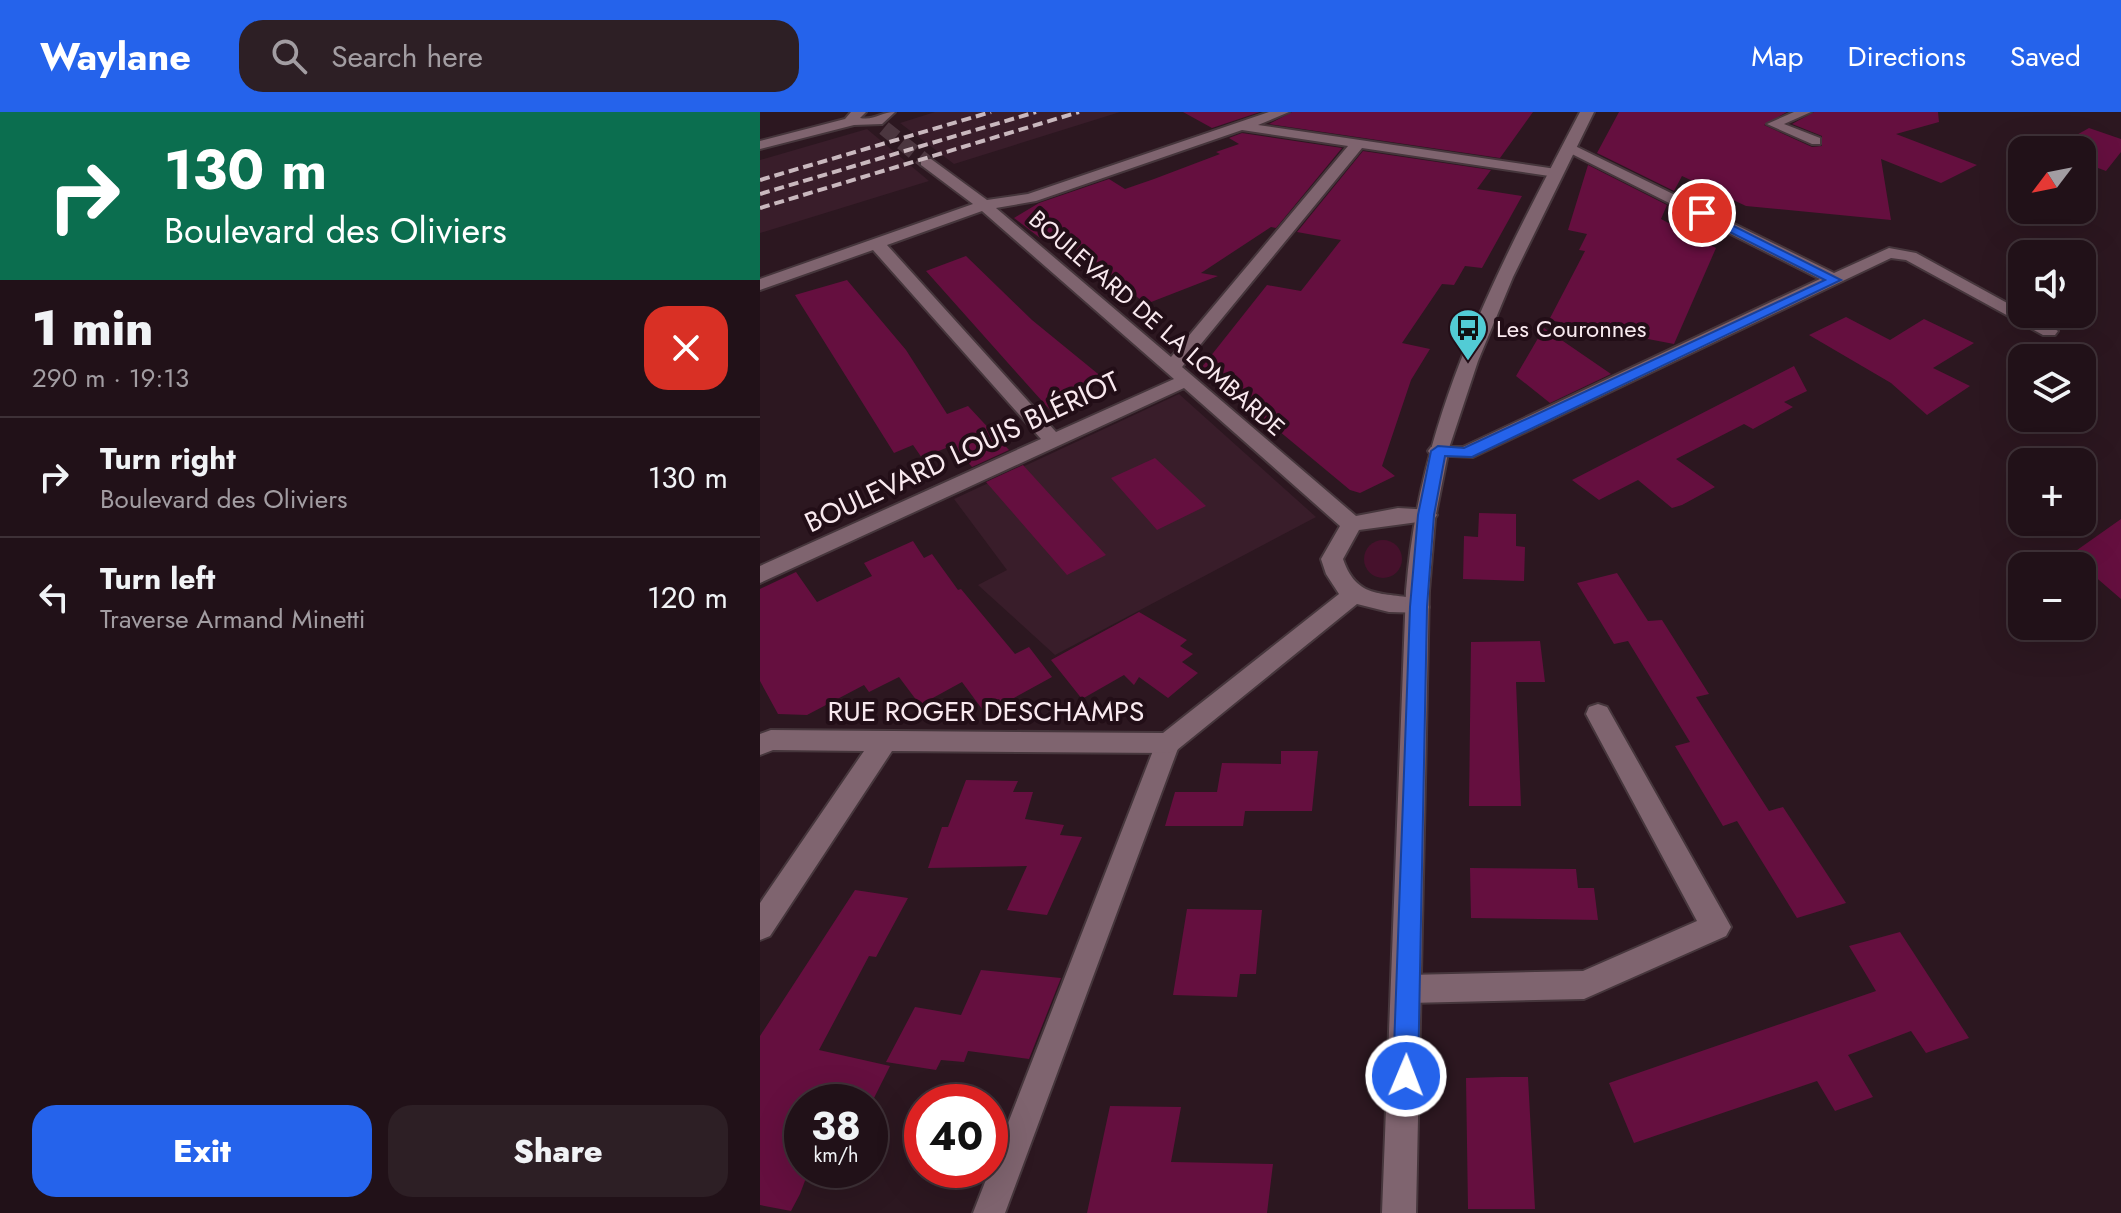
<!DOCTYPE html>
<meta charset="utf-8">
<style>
body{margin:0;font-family:Jost,sans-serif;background:#2d1f25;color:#f1f3f6;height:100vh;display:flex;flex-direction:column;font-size:30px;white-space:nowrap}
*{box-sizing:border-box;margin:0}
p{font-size:26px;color:#a29da2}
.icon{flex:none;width:44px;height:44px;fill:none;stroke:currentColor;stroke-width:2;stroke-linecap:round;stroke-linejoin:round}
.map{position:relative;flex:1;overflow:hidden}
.side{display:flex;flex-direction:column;background:#211118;width:760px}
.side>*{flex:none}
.guide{background:#0b6e4f;color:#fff;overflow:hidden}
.needle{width:52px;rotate:238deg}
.controls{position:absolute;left:1248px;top:24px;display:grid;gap:16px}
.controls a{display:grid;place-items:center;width:88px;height:88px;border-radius:16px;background:#211118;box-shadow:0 8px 32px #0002,0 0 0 2px #3e3137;font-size:40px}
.speed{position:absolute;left:24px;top:972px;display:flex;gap:16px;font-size:40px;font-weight:700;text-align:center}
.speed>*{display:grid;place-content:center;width:104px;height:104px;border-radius:50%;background:#211118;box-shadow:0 8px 32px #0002,0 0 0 2px #3e3137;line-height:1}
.speed small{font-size:20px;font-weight:400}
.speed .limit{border:12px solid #d22;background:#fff;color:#111}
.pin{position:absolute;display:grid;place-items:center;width:68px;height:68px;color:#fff;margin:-34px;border:4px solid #fff;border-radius:50%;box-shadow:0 2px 8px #0007}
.me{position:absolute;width:88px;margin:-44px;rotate:1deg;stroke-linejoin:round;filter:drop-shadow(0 0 6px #0008)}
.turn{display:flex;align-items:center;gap:28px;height:168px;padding:0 32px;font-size:36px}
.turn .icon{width:104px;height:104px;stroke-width:2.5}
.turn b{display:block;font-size:56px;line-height:68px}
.round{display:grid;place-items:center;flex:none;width:84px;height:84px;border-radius:24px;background:#2d1f25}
.headline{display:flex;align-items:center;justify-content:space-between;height:136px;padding:0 32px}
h1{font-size:48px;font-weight:800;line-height:60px}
.action{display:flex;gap:16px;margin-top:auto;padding:16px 32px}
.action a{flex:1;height:92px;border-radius:24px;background:#2563eb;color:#fff;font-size:32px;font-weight:800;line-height:92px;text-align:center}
.action a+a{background:#2d1f25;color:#f1f3f6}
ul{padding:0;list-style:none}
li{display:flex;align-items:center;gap:24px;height:120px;padding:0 32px;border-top:2px solid #3e3137}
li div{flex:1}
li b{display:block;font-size:30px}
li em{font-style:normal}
header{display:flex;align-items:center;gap:48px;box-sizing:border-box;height:112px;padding:0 40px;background:#2563eb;color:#fff}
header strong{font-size:38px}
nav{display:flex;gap:44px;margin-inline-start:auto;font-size:28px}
.search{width:560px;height:72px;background:#2d1f25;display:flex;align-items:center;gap:20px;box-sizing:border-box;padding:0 28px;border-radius:24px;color:#a29da2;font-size:30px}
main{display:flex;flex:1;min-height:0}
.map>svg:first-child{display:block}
</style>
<header>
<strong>Waylane</strong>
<div class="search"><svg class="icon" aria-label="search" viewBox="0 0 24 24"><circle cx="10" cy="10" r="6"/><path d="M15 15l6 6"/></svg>Search here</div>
<nav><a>Map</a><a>Directions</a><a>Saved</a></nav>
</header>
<main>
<section class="side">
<div class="guide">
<div class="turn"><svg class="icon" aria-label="right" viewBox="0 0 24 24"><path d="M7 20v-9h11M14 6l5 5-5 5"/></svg><div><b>130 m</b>Boulevard des Oliviers</div></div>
</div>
<div class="headline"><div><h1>1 min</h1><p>290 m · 19:13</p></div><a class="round" style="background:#d93025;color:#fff"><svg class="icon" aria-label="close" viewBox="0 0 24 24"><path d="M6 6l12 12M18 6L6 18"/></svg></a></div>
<ul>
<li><svg class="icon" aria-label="right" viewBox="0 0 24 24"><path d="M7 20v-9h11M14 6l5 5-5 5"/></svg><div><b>Turn right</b><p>Boulevard des Oliviers</p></div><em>130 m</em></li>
<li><svg class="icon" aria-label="left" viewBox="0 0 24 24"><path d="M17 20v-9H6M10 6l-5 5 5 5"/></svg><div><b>Turn left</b><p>Traverse Armand Minetti</p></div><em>120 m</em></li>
</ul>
<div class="action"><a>Exit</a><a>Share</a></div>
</section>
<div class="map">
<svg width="1361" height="1101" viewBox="0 0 1361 1101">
<rect width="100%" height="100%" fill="#2c1720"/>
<!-- built -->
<path fill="#391d2a" d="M175 0H360L194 52 140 11Z
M107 17 169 69 0 121V48Z
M419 282 556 405 295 543 218 473 247 458 194 387Z"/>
<!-- green -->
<path fill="#46112c" d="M604 447a19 19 0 1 1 38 0a19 19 0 1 1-38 0Z"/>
<!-- building -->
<path fill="#650f3f" d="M423 0H500L452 16Z
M532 0H773L740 46 509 12Z
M859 0H1027L1004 13 1052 35 1062 34V24L1032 12 1054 0H1178L1179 10 1136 22 1217 53 1181 71 1121 47 1131 108 986 94 922 64 914 79 837 41Z
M1329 16 1361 27V40L1346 59 1322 50V38H1290Z
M482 21 582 36 516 116 511 115 441 161 458 164 386 192 299 124 284 129 254 106 279 91 349 67 365 77 394 67 460 42 456 40 479 32 469 26Z
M603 39 731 58 717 77 762 84 722 156 705 154 694 173 682 172 642 231 670 237 651 268 622 354 635 364 600 381 590 378 442 255 507 173 541 179 581 128 537 120Z
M828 53 907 93 901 107 956 136 914 232 789 208 825 139 819 138 827 122 808 118Z
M206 144 272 208 343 266 328 274 333 278 290 298 166 159Z
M87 168 146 238 187 302 208 294 249 338 212 355 193 333 162 346 153 333 134 341 35 183Z
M1086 205 1130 228 1164 207 1214 231 1173 256 1210 274 1167 303 1131 271 1049 223Z
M784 216 851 262 790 291 756 264Z
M1034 254 1047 279 1024 290 1033 295 993 317 984 312 916 347 955 375 922 393 912 396 878 368 839 388 812 368Z
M395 346 446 394 397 418 351 366Z
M263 353 305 399 346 443 307 463 226 370Z
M719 401 756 402V434L765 435 764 469 703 467 704 424 718 425Z
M1361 407V487L1310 443Z
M153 429 164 446 172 442 198 478 201 477 255 542 269 535 292 565 243 592 239 587 222 597 202 570 160 593 139 565 109 580 104 573 47 603 18 602 0 569V477L36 460 57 490 112 464 104 451Z
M857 461 888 509 902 508 949 582 936 585 1009 699 1023 695 1086 791 1037 806 977 709 963 714 915 634 930 630 868 529 854 532 817 471Z
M379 500 427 528 420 534 433 542 422 550 438 561 408 586 379 565 374 573 364 563 322 587 291 548Z
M780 529 785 570H756L761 694H709L711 530Z
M521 639H558L552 699H485L483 714H405L415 680H457L462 651 521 652Z
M206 668 258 669 253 680H273L265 707 304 713 300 723 322 725 287 803 247 798 267 754 168 756 182 715H188Z
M710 756 816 757 818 776H834L838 808 711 806Z
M95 778 148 786 116 845 109 844 59 938 130 954 112 990H42V1058H49L40 1082 31 1099 0 1093V924Z
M427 797 502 798 496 862H480L477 885 413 883Z
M1140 820 1209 926 1166 941 1151 919 1088 943 1113 985 1075 999 1057 969 874 1031 849 971 1116 879 1089 834Z
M221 858 301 866 269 947 208 939 204 950 181 948 176 958 126 950 155 895 201 903Z
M741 965H768L775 1097H708L706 966Z
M350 994 421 995 411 1050 513 1052 507 1101H327Z"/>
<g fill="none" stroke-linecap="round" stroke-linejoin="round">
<!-- street-tunnel -->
<path stroke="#4b363f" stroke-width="15" stroke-dasharray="15 8" stroke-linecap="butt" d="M124 16 166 50"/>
<!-- lane casing -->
<g stroke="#46363c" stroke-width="4">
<path id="lane" d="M1034 0H1051L1024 12 1060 26V32H1052L1007 12Z
M408 622 416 624 420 631 245 1101H213L396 631 400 624Z"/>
</g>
<!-- street casing -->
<g stroke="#46363c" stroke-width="4">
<path id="street" d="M509 0H529L498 13 796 57 803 61 796 65 602 36 422 255 596 404 638 396 673 398 677 403 673 408 599 418 583 447C598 492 630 478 666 489L669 495 666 501 629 500 597 492 417 638 408 641 132 639 10 824 0 828V791L104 639 13 638 0 643V622L11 618 403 621 579 482 566 462 561 447 580 414 424 276 0 471V454L281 327 113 138 0 178V167L213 92 161 53V47H171L227 88 268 82ZM482 18 588 34 411 245 236 96 276 89ZM222 99 414 267 296 320 127 133Z
M809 31 1074 161 1129 136 1156 141 1298 219 1295 223H1283L1146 148 1131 146 713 345 671 343 668 339 671 335H703L1060 167 804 38 802 35Z
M838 592 847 595 966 806 971 815 966 824 824 887 648 891 637 887 633 877 637 867 648 863 823 859 937 809 826 602 829 595Z"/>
</g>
<!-- secondary casing -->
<g stroke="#46363c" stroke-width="4">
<path id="secondary" d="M91 0H106L100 6C114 9 121 0 135 0L122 12 94 13 0 37V29L85 7Z
M820 0H834L753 165 718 249 689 336 675 407 669 479 656 1101H622L646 479C660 300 738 157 820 0Z"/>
</g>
<!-- lane -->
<use href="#lane" fill="#7f646f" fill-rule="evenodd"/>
<!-- street -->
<use href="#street" fill="#7f646f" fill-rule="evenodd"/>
<!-- secondary -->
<use href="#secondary" fill="#7f646f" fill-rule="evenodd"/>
<!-- rail -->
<path stroke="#c9b8be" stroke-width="4" stroke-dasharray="10 5" stroke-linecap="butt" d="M0 68 231 0
M0 82 276 0
M0 96 319 0"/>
</g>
<!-- route -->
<path fill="#2563eb" stroke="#184099" stroke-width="2" d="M942 98 1081 168 712 345 685 344 674 403 667 495 658 964 654 972 646 976 637 972 633 964 650 495 658 403 671 339 678 334 704 336 1065 168 938 104Z"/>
<!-- icons -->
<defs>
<g id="bus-pin" transform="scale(2)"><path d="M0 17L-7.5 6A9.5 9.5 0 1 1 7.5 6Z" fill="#52ccd5" stroke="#220e17"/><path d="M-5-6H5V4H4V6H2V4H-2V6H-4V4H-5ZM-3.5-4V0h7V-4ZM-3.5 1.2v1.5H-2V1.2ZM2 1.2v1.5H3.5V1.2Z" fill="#111"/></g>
</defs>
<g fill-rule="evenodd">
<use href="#bus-pin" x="708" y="216"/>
</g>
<g text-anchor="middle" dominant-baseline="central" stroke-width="8" stroke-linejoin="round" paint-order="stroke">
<!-- far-street labels -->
<g font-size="24" fill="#f9e9ef" stroke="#220e17">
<text transform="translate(397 211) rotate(41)">BOULEVARD DE LA LOMBARDE</text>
</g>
<!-- far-poi labels -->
<g font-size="24" fill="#f9e9ef" stroke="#220e17" text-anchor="start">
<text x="736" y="216">Les Couronnes</text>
</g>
<!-- street labels -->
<g font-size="28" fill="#f9e9ef" stroke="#220e17">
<text transform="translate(202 340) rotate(-25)">BOULEVARD LOUIS BLÉRIOT</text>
<text x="226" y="599">RUE ROGER DESCHAMPS</text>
</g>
</g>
</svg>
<div class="controls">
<a><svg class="needle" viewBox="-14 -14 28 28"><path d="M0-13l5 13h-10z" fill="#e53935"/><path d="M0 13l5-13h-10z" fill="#a29da2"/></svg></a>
<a><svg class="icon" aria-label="sound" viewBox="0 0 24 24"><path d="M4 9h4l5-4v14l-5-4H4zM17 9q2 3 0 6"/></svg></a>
<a><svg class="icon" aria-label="layers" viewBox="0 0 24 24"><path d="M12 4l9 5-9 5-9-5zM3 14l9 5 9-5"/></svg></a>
<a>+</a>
<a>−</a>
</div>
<div class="speed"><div>38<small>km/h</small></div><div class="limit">40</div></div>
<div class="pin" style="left:942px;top:101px;background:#d93025"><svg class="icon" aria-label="arrive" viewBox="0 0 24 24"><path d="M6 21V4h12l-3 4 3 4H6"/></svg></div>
<svg class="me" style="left:646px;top:964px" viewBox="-20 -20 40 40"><circle r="17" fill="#2563eb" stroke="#fff" stroke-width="3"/><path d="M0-11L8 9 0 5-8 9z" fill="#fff"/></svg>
</div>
</main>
